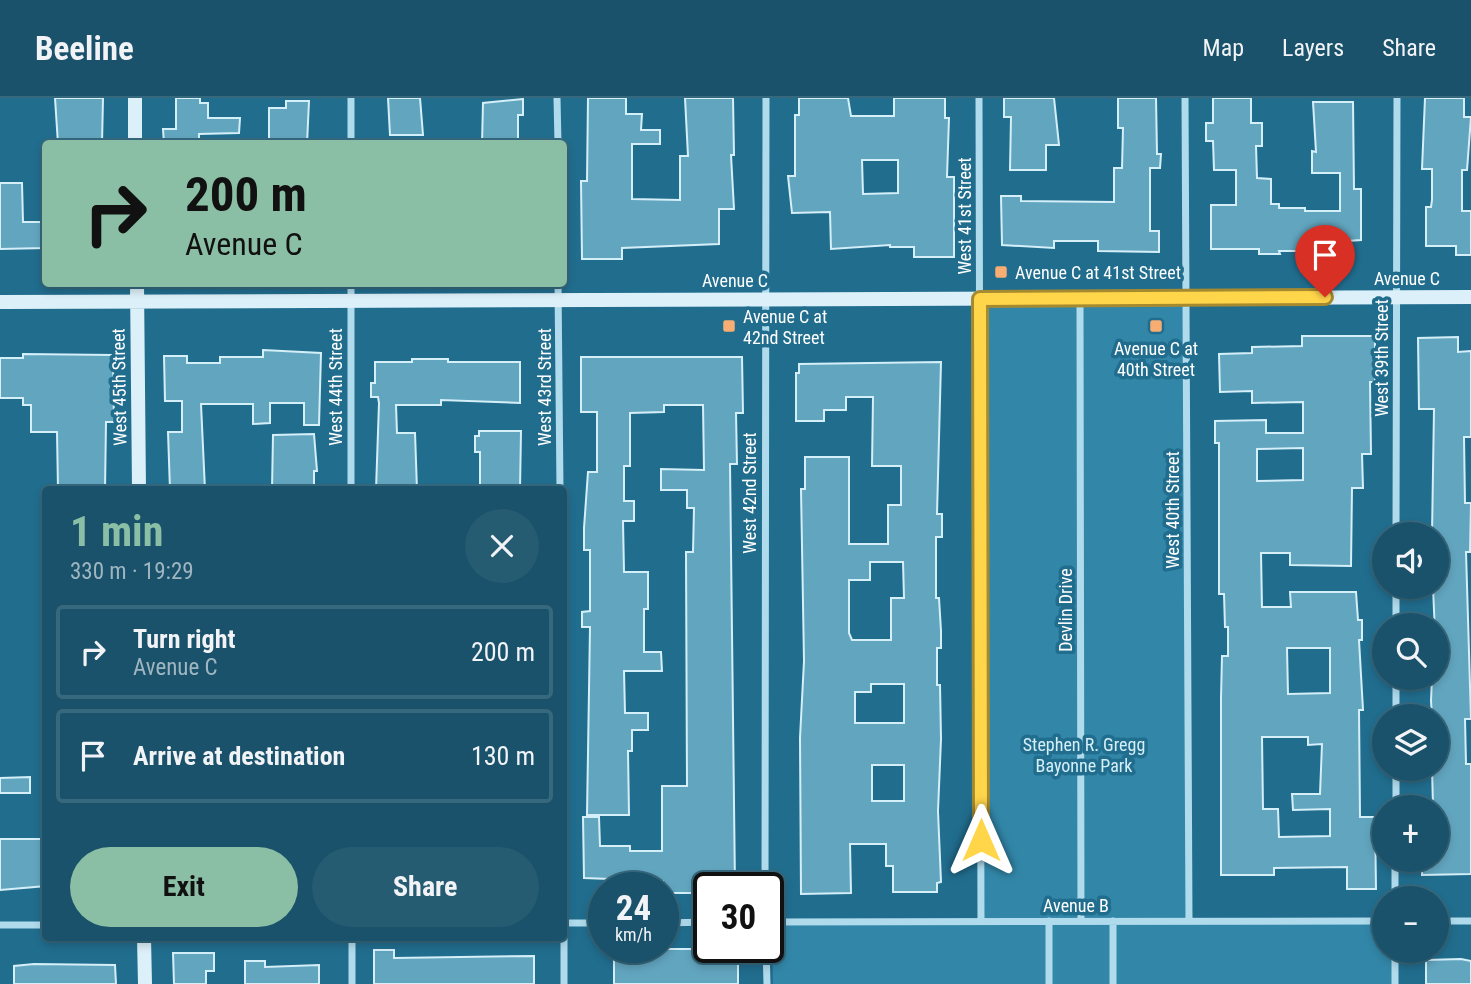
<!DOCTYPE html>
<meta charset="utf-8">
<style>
body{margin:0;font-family:"Roboto Condensed",sans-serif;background:#265c72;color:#f1f3f6;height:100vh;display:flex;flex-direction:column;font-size:26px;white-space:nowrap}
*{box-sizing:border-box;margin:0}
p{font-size:23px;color:#9fb6c1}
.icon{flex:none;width:38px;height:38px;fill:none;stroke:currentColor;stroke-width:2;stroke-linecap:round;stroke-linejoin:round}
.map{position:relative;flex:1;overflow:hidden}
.details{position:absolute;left:42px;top:388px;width:525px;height:455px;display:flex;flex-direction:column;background:#19526a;border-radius:7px;box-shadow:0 4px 10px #0003,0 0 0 2px #37697e}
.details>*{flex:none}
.hud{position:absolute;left:42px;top:42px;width:525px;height:147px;border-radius:7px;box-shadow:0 4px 10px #0003,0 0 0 2px #37697e;background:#8abfa5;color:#111;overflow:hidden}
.controls{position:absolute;left:1372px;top:424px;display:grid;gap:14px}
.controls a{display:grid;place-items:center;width:77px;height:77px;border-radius:50%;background:#19526a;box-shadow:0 4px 10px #0003,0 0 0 2px #37697e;font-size:35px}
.speed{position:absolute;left:588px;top:774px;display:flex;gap:14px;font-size:35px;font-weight:700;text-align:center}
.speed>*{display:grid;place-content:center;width:91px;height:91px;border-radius:50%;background:#19526a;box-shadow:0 4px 10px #0003,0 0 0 2px #37697e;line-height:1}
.speed small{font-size:18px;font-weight:400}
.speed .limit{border:4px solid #111;border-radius:10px;background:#fff;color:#111}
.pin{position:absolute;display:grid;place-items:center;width:60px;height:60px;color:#fff;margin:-72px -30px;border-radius:50% 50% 50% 0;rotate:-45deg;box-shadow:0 0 7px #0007}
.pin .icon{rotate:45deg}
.me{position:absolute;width:77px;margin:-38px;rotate:0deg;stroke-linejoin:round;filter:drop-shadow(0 0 5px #0008)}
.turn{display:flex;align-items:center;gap:24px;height:147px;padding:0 28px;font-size:32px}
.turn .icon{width:91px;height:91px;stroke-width:2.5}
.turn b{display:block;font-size:49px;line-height:60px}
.round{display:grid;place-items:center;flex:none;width:74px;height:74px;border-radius:37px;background:#265c72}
.overview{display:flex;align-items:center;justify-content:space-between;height:119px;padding:0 28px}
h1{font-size:42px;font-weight:700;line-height:52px;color:#8abfa5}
.cta{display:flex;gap:14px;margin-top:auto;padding:14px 28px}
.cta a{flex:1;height:80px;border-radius:42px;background:#8abfa5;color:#111;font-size:28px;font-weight:700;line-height:80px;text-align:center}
.cta a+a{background:#265c72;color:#f1f3f6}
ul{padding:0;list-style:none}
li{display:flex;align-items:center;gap:21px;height:94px;margin:0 14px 10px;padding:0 14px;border:4px solid #37697e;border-radius:7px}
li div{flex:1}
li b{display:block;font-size:26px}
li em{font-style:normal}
header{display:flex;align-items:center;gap:42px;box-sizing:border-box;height:98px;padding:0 35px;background:#19526a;border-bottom:2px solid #37697e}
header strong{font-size:33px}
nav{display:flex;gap:38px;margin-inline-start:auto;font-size:24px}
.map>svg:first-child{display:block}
</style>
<header>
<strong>Beeline</strong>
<nav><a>Map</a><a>Layers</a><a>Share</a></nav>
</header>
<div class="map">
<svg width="1471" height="886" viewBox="0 0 1471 886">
<rect width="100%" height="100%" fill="#216d8e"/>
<!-- green -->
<path fill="#3287a9" d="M979 200H1186L1189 823H1384V852H1395V886H773L772 824 980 823Z"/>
<!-- building -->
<path fill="#62a5bf" stroke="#d5eff9" stroke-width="2" fill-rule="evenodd" d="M55 0H103L102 46H58Z
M176 0H200V5H208V20H240L239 35 199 36V46H164L163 31H176Z
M388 0H420L423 37H390Z
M588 0H626V16H642L641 32H660V46H632V101L680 102V58H688L685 0H733L734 57H731L734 111H719V146L622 150V161H582L581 83H587Z
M799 0H848L851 18H894V0H945V20H949L947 79H954V159H914V149H890V147L831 151 830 114 792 115 788 78H795V17H799ZM862 62H898V95L863 96Z
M1004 0H1054L1059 47H1046V72H1010L1011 19H1004Z
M1118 0H1156L1157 56H1161L1160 70H1150V133H1159V154L1098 153V143H1054V150L1002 147 1001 98H1021V103L1114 104V70H1122L1123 30H1118Z
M1213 0H1251V25H1262V48H1256L1257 80 1271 81V106H1279V110H1305V113H1340V75H1312V53L1316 54 1313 4H1353L1354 91H1361V142L1305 146V153H1279L1280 156H1259V151H1211V107H1236V72H1214L1213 43H1206V25H1213Z
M1425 0H1464V19H1471L1467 72H1462V113H1471V157H1456V148H1426V109H1431L1432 102V71H1422Z
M523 1V17H518V46H482L483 5Z
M286 3H309L307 46H269V10H286Z
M0 85H22L23 124H46V150L0 151Z
M1302 238H1375V284H1370L1371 356H1362L1363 390H1352L1351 468 1290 467V455H1261L1262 509H1291L1290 494H1356L1358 522H1362V542H1359L1363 612H1359L1360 719H1375L1376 791H1347V769L1274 770V777H1221V600L1222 558H1228V529H1225L1224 496H1219V345H1215V323L1266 322V335H1303V304L1252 305V293L1220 294 1219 256 1252 255V249L1302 248ZM1303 350V382L1257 383V351ZM1287 550H1330V595L1288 596ZM1262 639H1308V647L1322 646 1320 696H1292L1293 712 1330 711V738L1279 739 1278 711H1263Z
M1458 239V254L1471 253V339H1464L1465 405H1471L1470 454H1466L1471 621H1465L1466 666H1471V776L1422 777V761H1437V709H1433L1432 670H1437V618H1432L1431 603 1432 579H1437L1433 490H1437V436H1432L1434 311H1419L1418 240Z
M263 252 321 255 319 327H304V305H270V325L253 326V306H201L205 392H170L168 334H182V303H165L164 258H187V265H220V259H263Z
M23 256 113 257 114 324H106L105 392H58L57 334H31V307H23V300H0V260H23Z
M581 259H742L743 315H736L737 366H730L735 789H709V795H663V783L584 780 583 719H599L600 748H630V753H662V688H687L686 454H693L694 410H687V392H661V371L704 372 703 307H664V314L630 315V368H624V403H634V423H623L624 474H648V511H644V554H661L662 573H624L625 615H648V632H632V653H628L629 717H587L590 529H582V514L590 513V452H584V430L588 374H597V314H581Z
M412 261H448V264H520V305L441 302V307H396L397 335H415L417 392H376L379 305 378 299H371V285H375V264H412Z
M941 264 937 416H942V439H936V500H939L941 533V550H937V587H940L941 641 938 713 941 784 937 785V794H893V768H886V746H850L851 795 801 796 800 640 804 563 801 391H805V359H849V446H888V407H901V368H872L873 299H846V312H824V323H796V275H799V266ZM870 464H903L904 500H891V542H852L849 535V482H870ZM871 586H904V625H855V594H871ZM872 667H904V703H872Z
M479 333H521L520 391H480V354H475V338H479Z
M314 336 317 373H314V392H272L273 337Z
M30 679V695H0V680Z
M0 741H46V788L0 792Z
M664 851H738V886H614V852Z
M374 852H394V860L534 858V886H374Z
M173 855H214V873H206V886H174Z
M1461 861 1471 863V886H1426V862Z
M245 863H265V869L319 867V886H245Z
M34 866 115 867 116 886H14V868Z"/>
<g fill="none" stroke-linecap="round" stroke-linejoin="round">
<!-- street -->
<path stroke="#b0dbec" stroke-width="7" d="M351 0V46
M557 0 558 46
M979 0 981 823
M1185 0 1189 823
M351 186V392
M558 186 560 392
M1080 201 1081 823
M1396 436 1397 0
M1396 527V488
M1396 618V579
M1396 709V670
M564 787V886
M765 789 766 0
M1395 800V761
M1049 823V886
M1113 823V886
M1437 823H1471
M768 824 1384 823
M564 825H604
M663 825 709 824
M0 827H46
M352 840V886
M766 849 767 886
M1395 886V852"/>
<!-- secondary -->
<path stroke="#dcf0f9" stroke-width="14" d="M135 0V46
M137 186 139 392
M0 204 1471 199
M144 840 145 886"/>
</g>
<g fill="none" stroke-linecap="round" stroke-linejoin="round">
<!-- route casing -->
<g stroke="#a68a30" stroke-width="18">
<path id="route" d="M981 742 980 201 1325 199"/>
</g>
<!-- route -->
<use href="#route" stroke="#ffd54a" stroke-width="12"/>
</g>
<!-- markers -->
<g fill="#f8ae72" stroke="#216d8e" stroke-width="2.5">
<rect x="994" y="167" width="14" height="14" rx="3.5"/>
<rect x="722" y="221" width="14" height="14" rx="3.5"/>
<rect x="1149" y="221" width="14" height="14" rx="3.5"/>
</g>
<g text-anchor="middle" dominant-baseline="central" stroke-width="7" stroke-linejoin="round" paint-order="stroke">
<!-- street labels -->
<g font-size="18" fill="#fff" stroke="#216d8e">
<text transform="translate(964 118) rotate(-90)">West 41st Street</text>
<text x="1407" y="180">Avenue C</text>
<text x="735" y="182">Avenue C</text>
<text transform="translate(1381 260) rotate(-90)">West 39th Street</text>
<text transform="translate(119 289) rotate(-91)">West 45th Street</text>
<text transform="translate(335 289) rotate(-90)">West 44th Street</text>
<text transform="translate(544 289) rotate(-90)">West 43rd Street</text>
<text transform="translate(749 395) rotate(-90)">West 42nd Street</text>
<text transform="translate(1172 412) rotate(-90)">West 40th Street</text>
<text transform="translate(1065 512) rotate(-90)">Devlin Drive</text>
<text x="1076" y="807">Avenue B</text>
</g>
<!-- poi labels -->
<g font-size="18" fill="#fff" stroke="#216d8e" text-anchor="start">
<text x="1015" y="174">Avenue C at 41st Street</text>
<text x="743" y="218">Avenue C at<tspan x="743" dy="21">42nd Street</tspan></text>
<text x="1156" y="250" text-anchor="middle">Avenue C at<tspan x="1156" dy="21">40th Street</tspan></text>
</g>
<!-- park labels -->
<g font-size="18" fill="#d5eff9" stroke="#216d8e">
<text x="1084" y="646">Stephen R. Gregg<tspan x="1084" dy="21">Bayonne Park</tspan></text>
</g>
</g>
</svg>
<div class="controls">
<a><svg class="icon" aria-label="sound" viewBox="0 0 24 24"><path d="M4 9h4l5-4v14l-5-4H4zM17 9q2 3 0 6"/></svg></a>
<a><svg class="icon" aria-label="search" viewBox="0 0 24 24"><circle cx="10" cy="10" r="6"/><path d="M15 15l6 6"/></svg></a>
<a><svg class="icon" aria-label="layers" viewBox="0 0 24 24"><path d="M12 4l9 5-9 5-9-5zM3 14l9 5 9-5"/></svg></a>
<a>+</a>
<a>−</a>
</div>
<div class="speed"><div>24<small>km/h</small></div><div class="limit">30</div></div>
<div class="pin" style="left:1325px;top:199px;background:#d93025"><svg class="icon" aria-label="arrive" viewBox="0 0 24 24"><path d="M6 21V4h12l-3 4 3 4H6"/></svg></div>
<svg class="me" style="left:981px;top:742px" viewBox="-20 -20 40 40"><path d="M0-17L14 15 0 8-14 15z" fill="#ffd54a" stroke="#fff" stroke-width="4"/></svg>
<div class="hud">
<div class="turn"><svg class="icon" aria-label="right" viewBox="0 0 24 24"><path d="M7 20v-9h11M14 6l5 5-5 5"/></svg><div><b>200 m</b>Avenue C</div></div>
</div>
<section class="details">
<div class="overview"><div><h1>1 min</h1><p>330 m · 19:29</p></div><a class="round"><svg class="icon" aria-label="close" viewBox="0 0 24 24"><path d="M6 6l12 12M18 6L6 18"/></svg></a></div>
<ul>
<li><svg class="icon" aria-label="right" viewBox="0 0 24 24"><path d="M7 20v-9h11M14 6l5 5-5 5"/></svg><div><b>Turn right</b><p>Avenue C</p></div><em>200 m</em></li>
<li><svg class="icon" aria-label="arrive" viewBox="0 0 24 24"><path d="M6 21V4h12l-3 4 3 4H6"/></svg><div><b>Arrive at destination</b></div><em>130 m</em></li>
</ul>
<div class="cta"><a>Exit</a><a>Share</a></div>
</section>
</div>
